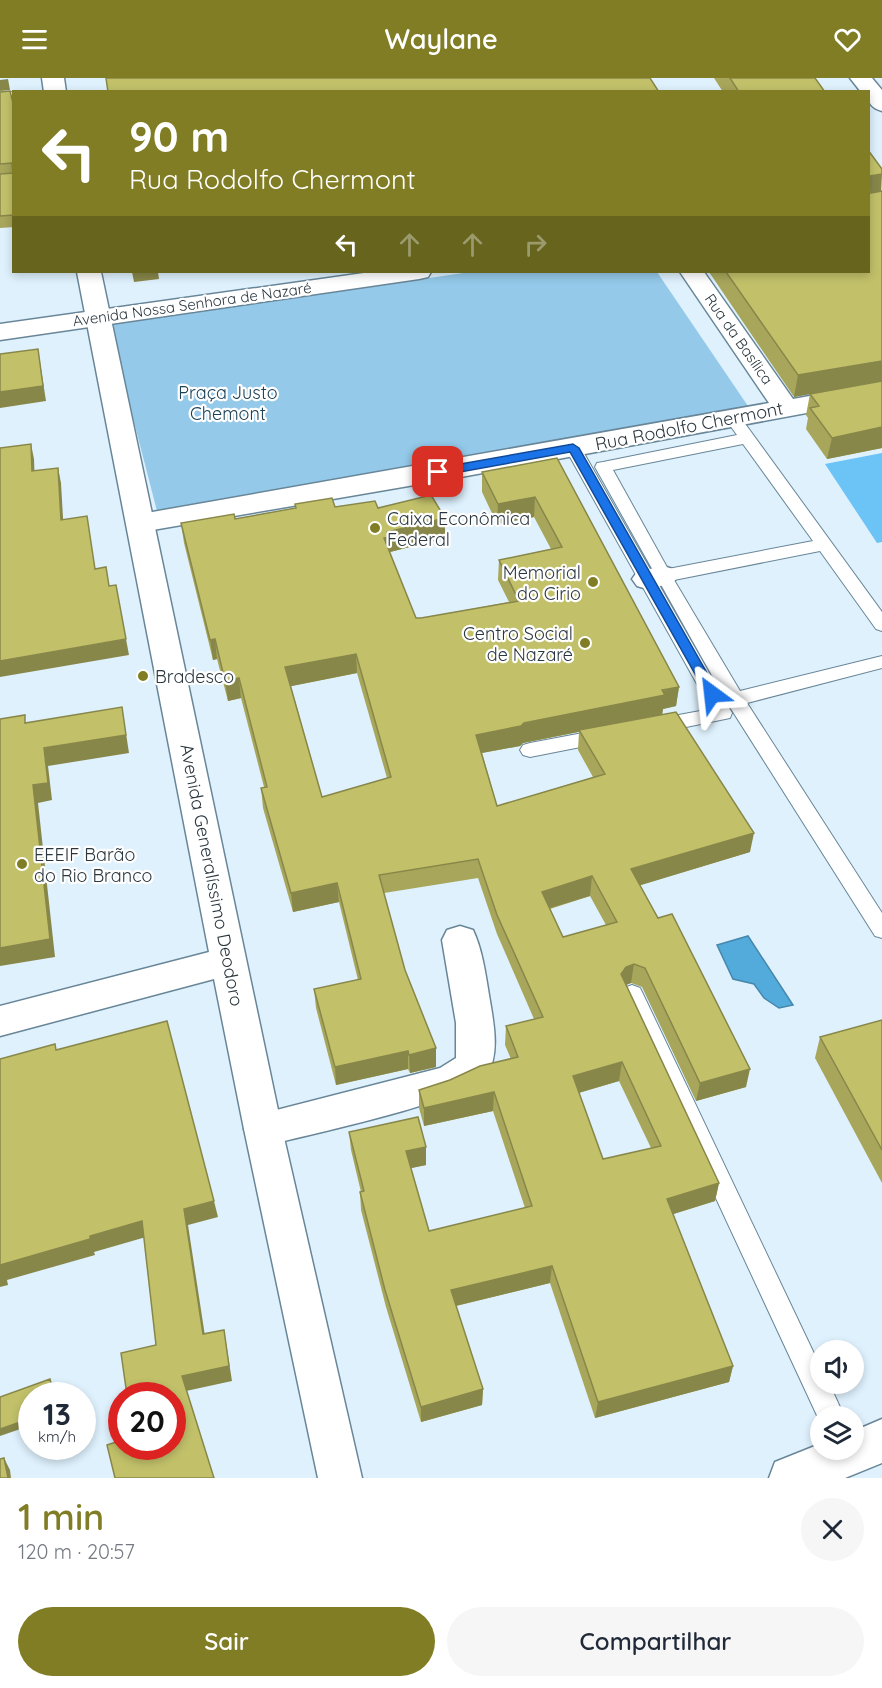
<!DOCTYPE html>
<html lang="pt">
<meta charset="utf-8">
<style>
body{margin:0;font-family:Quicksand,sans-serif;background:#f6f6f7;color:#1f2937;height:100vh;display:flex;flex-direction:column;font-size:22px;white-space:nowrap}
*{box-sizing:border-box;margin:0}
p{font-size:20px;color:#747a83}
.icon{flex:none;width:33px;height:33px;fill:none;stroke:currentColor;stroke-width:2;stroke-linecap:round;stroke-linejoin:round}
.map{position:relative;height:1400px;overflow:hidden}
.details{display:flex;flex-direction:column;background:#fff;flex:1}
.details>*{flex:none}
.guide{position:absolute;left:12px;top:12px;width:858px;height:183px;border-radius:0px;box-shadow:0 3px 9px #0003;background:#807d25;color:#fff;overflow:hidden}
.buttons{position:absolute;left:810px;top:1262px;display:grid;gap:12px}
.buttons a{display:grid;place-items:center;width:54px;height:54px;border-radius:50%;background:#fff;box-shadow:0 3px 9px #0003;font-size:30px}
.speed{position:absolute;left:18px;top:1304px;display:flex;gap:12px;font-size:30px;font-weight:700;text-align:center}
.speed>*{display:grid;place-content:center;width:78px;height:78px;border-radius:50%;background:#fff;box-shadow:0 3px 9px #0003;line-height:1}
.speed small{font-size:15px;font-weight:400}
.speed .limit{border:9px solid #d22;background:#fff;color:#111}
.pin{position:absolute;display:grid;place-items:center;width:51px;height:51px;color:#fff;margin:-26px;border-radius:12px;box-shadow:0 3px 9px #0006}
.me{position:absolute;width:66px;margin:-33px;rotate:330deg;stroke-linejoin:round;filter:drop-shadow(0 0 4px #0008)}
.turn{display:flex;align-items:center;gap:21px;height:126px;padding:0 18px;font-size:27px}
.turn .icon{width:78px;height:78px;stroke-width:2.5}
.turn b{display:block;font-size:42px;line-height:51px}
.lanes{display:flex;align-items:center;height:57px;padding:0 18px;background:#0003;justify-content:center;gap:30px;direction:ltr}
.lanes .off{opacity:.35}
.round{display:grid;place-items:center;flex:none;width:63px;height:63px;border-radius:32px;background:#f6f6f7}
.summary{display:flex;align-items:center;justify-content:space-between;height:102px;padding:0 18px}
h1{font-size:36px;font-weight:600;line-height:45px;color:#807d25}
.button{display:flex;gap:12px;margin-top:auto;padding:12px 18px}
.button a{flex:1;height:69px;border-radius:36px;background:#807d25;color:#fff;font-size:24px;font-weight:600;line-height:69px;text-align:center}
.button a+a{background:#f6f6f7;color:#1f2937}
header{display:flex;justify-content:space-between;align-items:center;height:78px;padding:0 18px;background:#807d25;color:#fff;font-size:27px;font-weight:600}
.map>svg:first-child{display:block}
</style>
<header><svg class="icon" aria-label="menu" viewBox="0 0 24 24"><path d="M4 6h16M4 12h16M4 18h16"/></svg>Waylane<svg class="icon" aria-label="heart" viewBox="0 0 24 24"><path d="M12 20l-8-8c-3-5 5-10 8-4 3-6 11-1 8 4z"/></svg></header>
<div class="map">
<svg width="882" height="1400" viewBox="0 0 882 1400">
<rect width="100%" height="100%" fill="#def1fd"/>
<!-- green -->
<path fill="#94c9e9" d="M470 194H657L750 331 157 433 109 247Z"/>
<!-- forest -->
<path fill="#6cc3f5" d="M882 375V464L877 465 825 386Z"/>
<!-- water -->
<path fill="#52abdb" stroke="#4688ac" stroke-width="1.5" d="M748 858 793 927 779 930 764 920 754 906 733 901 717 867Z"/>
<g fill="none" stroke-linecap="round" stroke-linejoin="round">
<!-- service casing -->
<g stroke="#688698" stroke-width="2">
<path id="service" d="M14 14V22L0 23V15Z
M732 334 738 336 882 534V553L876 551 820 473 674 502 740 613 882 578V590L747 625 882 835V860L875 858 728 626 595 389 597 385 603 384 737 357 724 339ZM743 366 813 463 668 491 613 392Z
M573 365 581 370 732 635 730 640 657 655 650 653 648 648 650 643 657 641 711 631 565 370Z
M604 651 611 653 614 658 611 663 530 679 523 677 520 672 523 667 530 665Z
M632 907 640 910 643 916 820 1288V1305H829L844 1338H820V1344L621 916 624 910Z"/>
</g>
<!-- minor casing -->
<g stroke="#688698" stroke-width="3">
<path id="minor" d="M680 194H704L793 321 882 305V321L461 399 141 454 131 452 127 445 131 438 141 436 769 325Z
M663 488 673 491 678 498 673 505 647 511 637 508 632 501 637 494Z
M460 848 473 852C483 873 486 900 490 923 494 947 500 977 486 999 470 1022 299 1059 263 1068L249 1063 244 1051 249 1039 440 990 456 980V945L442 862 447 852Z"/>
</g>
<!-- tertiary casing -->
<g stroke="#688698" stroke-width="3">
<path id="tertiary" d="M42 0H64L66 14H44Z
M850 0H872L882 12V33C871 30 868 25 868 14H861Z
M77 194H101L282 1051 362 1400H318L244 1051 214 901 0 958V928L209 874Z"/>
</g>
<!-- secondary casing -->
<g stroke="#688698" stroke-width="3">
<path id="secondary" d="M882 1341V1385L845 1400H769L775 1384 820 1366V1371H854V1353Z"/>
</g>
<!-- primary casing -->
<g stroke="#688698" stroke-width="3">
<path id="primary" d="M371 194H431L428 199 419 201 0 262V246Z"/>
</g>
<!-- service -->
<use href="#service" fill="#fff" fill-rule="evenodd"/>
<!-- minor -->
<use href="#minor" fill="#fff" fill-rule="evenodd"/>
<!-- tertiary -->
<use href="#tertiary" fill="#fff" fill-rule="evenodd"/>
<!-- secondary -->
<use href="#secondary" fill="#fff" fill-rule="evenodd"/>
<!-- primary -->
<use href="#primary" fill="#fff" fill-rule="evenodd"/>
</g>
<!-- wall -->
<path fill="#a7a65b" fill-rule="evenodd" d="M714 0H815L825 14H723Z
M0 14 14 29V149L0 150Z
M882 113V370L827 381 806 351 808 340 806 337 810 316 812 315 794 319 709 194H868Z
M557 380 679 609 676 628 663 631 662 637 750 774 640 807 746 1009 696 1023 642 909 631 905 626 907 719 1105 715 1123 673 1136 733 1288 729 1304 595 1340 550 1205 456 1228 483 1311 482 1327 421 1344 386 1229 361 1132 360 1114H361L351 1072 349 1054 426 1087 411 1090 429 1153 525 1130 493 1033 424 1048 419 1030V1012L511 981 505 967 506 948 534 941 497 856 478 800 384 815 405 892 436 989 410 995 408 991 336 1007 316 930 314 911 358 902 339 824 293 834 263 730 261 710 264 709 241 620 228 623 217 581 213 582 184 465 181 445 235 441 295 430V426L335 429 378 430 445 460 390 474 416 540H421L509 524 498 502 499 482 551 471 534 439 497 446 482 414V394ZM357 595 387 700 322 719 291 608ZM579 654 578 672 593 699 497 728 482 675 520 668 523 665ZM590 818 606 847 563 859 550 831ZM619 1003 651 1070 603 1081 579 1015Z
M882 942V1105L815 980 820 959Z"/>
<!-- shaded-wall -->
<path fill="#88874a" d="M8 1 10 12 0 13V2Z
M882 96 881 116 868 118 870 98Z
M132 194H158L159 201 134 204Z
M38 271 46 323 0 330V314Z
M882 283V304L794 319 798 297Z
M882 349V370L827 381 832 360Z
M31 366 34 381 35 408 32 393Z
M58 390 61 405 64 457 61 442Z
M535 419 534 439 497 446 498 426Z
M445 440V460L390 474 384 460 387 454Z
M126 561 129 577 0 599V583Z
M215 561 217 581 213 582 210 562Z
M356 576 357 595 287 609 285 589Z
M239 600 241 620 228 623 225 603Z
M679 609 676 628 663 631 662 637 523 665 520 668 476 676V657Z
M122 629 129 675 48 688 52 722 38 725 55 879 0 888V870L33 707 44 670Z
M754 755 750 774 628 811 631 791Z
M592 798 590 818 540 833 542 814Z
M337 805 339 824 293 834 291 815Z
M634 886 631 905 623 908 621 896 626 889Z
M436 970V989L410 995 409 977Z
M408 973V991L336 1007 335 989Z
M622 984 619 1003 571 1017 573 998Z
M750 991 746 1009 696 1023 700 1005Z
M494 1014 493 1033 424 1048V1030Z
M426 1069V1087L407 1091 406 1073Z
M719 1105 715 1123 664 1139 667 1121Z
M214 1123 218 1139 188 1147 207 1271 203 1256 184 1131Z
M142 1143 146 1159 94 1174 95 1177 7 1202 8 1207 0 1209V1187L90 1158Z
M552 1188 550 1205 451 1229V1212Z
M224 1252 232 1303 186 1313 182 1298Z
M733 1288 729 1304 595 1340 598 1324Z
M483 1311 482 1327 421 1344V1329Z
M32 1340V1347L0 1358V1351Z
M4 1380 10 1392 11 1400H8Z"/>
<!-- building -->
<path fill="#c2c16a" stroke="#88874a" stroke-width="1.5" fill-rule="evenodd" d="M106 0H650L659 14H108Z
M730 0H815L825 14H739Z
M10 13 14 29V137L0 138V96L13 95 12 85 0 86V14Z
M868 72 882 91V96L870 98 871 115 882 113V283L798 297 726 194H868Z
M38 271 43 308 0 314V276Z
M882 303V349L832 360 810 330 819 328 810 316Z
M31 366 32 393 58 390 61 442 87 438 95 491 106 489 109 508 116 507 126 561 0 583V370Z
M557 380 679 609 662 612 665 617 524 645 521 648 476 657 497 728 605 696 579 652 676 634 754 755 631 791 658 840 672 836 750 991 700 1005 645 890 634 886 626 889 621 896 719 1105 667 1121 733 1288 598 1324 552 1188 451 1212 483 1311 421 1329 385 1212 360 1114 364 1113 349 1054 418 1039 426 1069 406 1073 429 1153 532 1128 494 1014 424 1030 419 1012 450 1002 480 988 518 979 506 948 543 939 497 837 478 781 379 797 405 892 436 970 409 977 408 973 335 989 314 911 361 901 337 805 291 815 261 710 267 709 239 600 225 603 215 561 210 562 181 445 234 436 235 441 296 430 295 426 332 420 335 429 375 423 378 430 431 417 445 440 387 454 389 459 384 460 416 540H421L519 523 499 482 562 469 535 419 498 426 482 394ZM356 576 391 699 322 719 285 589ZM592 798 617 844 563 859 542 814ZM622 984 661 1068 603 1081 573 998Z
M122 629 126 657 44 670 48 705 33 707 50 861 0 870V641L25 637V645Z
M882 942V1072L820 959Z
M167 943 214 1123 184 1131 203 1256 224 1252 229 1288 182 1298 214 1400H115L107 1367 122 1362V1368H172V1317H127L121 1275 156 1267 142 1143 90 1158V1161L0 1187 1 1191 0 1192V981L55 966 56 972Z
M50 1301 54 1317H32V1340L0 1351V1319Z
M4 1380 8 1400H0V1381Z"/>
<!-- route -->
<path fill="#1a73e8" stroke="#114b97" stroke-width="1.5" d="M573 366 579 370 719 616 717 619H708L570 374 438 398 432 394 438 390Z"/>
<!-- markers -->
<g fill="#807d25" stroke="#fff" stroke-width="2">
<circle cx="375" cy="450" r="6"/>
<circle cx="593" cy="504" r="6"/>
<circle cx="585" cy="565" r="6"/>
<circle cx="143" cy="598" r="6"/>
<circle cx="22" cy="786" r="6"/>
</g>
<g text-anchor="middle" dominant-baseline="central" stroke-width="4.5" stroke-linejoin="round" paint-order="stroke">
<!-- far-street labels -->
<g font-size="15" fill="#2b373f" stroke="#fff">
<text transform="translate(192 226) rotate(-8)">Avenida Nossa Senhora de Nazaré</text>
<text transform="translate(739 261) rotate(55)">Rua da Basílica</text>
</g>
<!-- park labels -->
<g font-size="18" fill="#1b4156" stroke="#fff">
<text x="228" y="314">Praça Justo<tspan x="228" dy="21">Chemont</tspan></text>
</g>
<!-- street labels -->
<g font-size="18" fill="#2b373f" stroke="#fff">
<text transform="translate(689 348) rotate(-11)">Rua Rodolfo Chermont</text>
<text transform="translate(212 797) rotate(79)">Avenida Generalíssimo Deodoro</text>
</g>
<!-- poi labels -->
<g font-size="18" fill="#2b373f" stroke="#fff" text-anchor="start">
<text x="387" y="440">Caixa Econômica<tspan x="387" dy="21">Federal</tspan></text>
<text x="581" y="494" text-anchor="end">Memorial<tspan x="581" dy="21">do Cirio</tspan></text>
<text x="573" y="555" text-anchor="end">Centro Social<tspan x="573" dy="21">de Nazaré</tspan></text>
<text x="155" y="598">Bradesco</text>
<text x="34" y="776">EEEIF Barão<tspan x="34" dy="21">do Rio Branco</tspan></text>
</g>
</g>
</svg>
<div class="buttons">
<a><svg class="icon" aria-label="sound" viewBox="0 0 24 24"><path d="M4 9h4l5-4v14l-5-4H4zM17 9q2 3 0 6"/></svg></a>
<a><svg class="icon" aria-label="layers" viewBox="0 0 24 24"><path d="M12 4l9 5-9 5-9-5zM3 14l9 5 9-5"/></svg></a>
</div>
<div class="speed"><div>13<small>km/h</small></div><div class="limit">20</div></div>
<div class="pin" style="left:438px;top:394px;background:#d93025"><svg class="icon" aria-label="arrive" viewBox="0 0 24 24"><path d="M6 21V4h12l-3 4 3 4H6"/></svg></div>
<svg class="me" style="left:712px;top:616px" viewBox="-20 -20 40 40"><path d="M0-17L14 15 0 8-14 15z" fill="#1a73e8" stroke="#fff" stroke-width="4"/></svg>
<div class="guide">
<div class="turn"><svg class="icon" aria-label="left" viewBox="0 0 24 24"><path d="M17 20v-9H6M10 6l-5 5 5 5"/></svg><div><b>90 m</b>Rua Rodolfo Chermont</div></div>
<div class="lanes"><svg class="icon" aria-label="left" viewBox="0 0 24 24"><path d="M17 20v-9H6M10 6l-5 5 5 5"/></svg><svg class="icon off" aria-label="ahead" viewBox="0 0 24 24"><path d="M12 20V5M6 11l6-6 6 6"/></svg><svg class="icon off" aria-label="ahead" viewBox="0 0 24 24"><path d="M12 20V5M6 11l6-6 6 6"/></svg><svg class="icon off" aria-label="right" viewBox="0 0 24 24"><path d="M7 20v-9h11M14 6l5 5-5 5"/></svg></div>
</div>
</div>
<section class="details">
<div class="summary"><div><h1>1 min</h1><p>120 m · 20:57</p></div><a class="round"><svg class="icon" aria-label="close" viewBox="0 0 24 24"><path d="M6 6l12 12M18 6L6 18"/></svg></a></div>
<div class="button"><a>Sair</a><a>Compartilhar</a></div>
</section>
